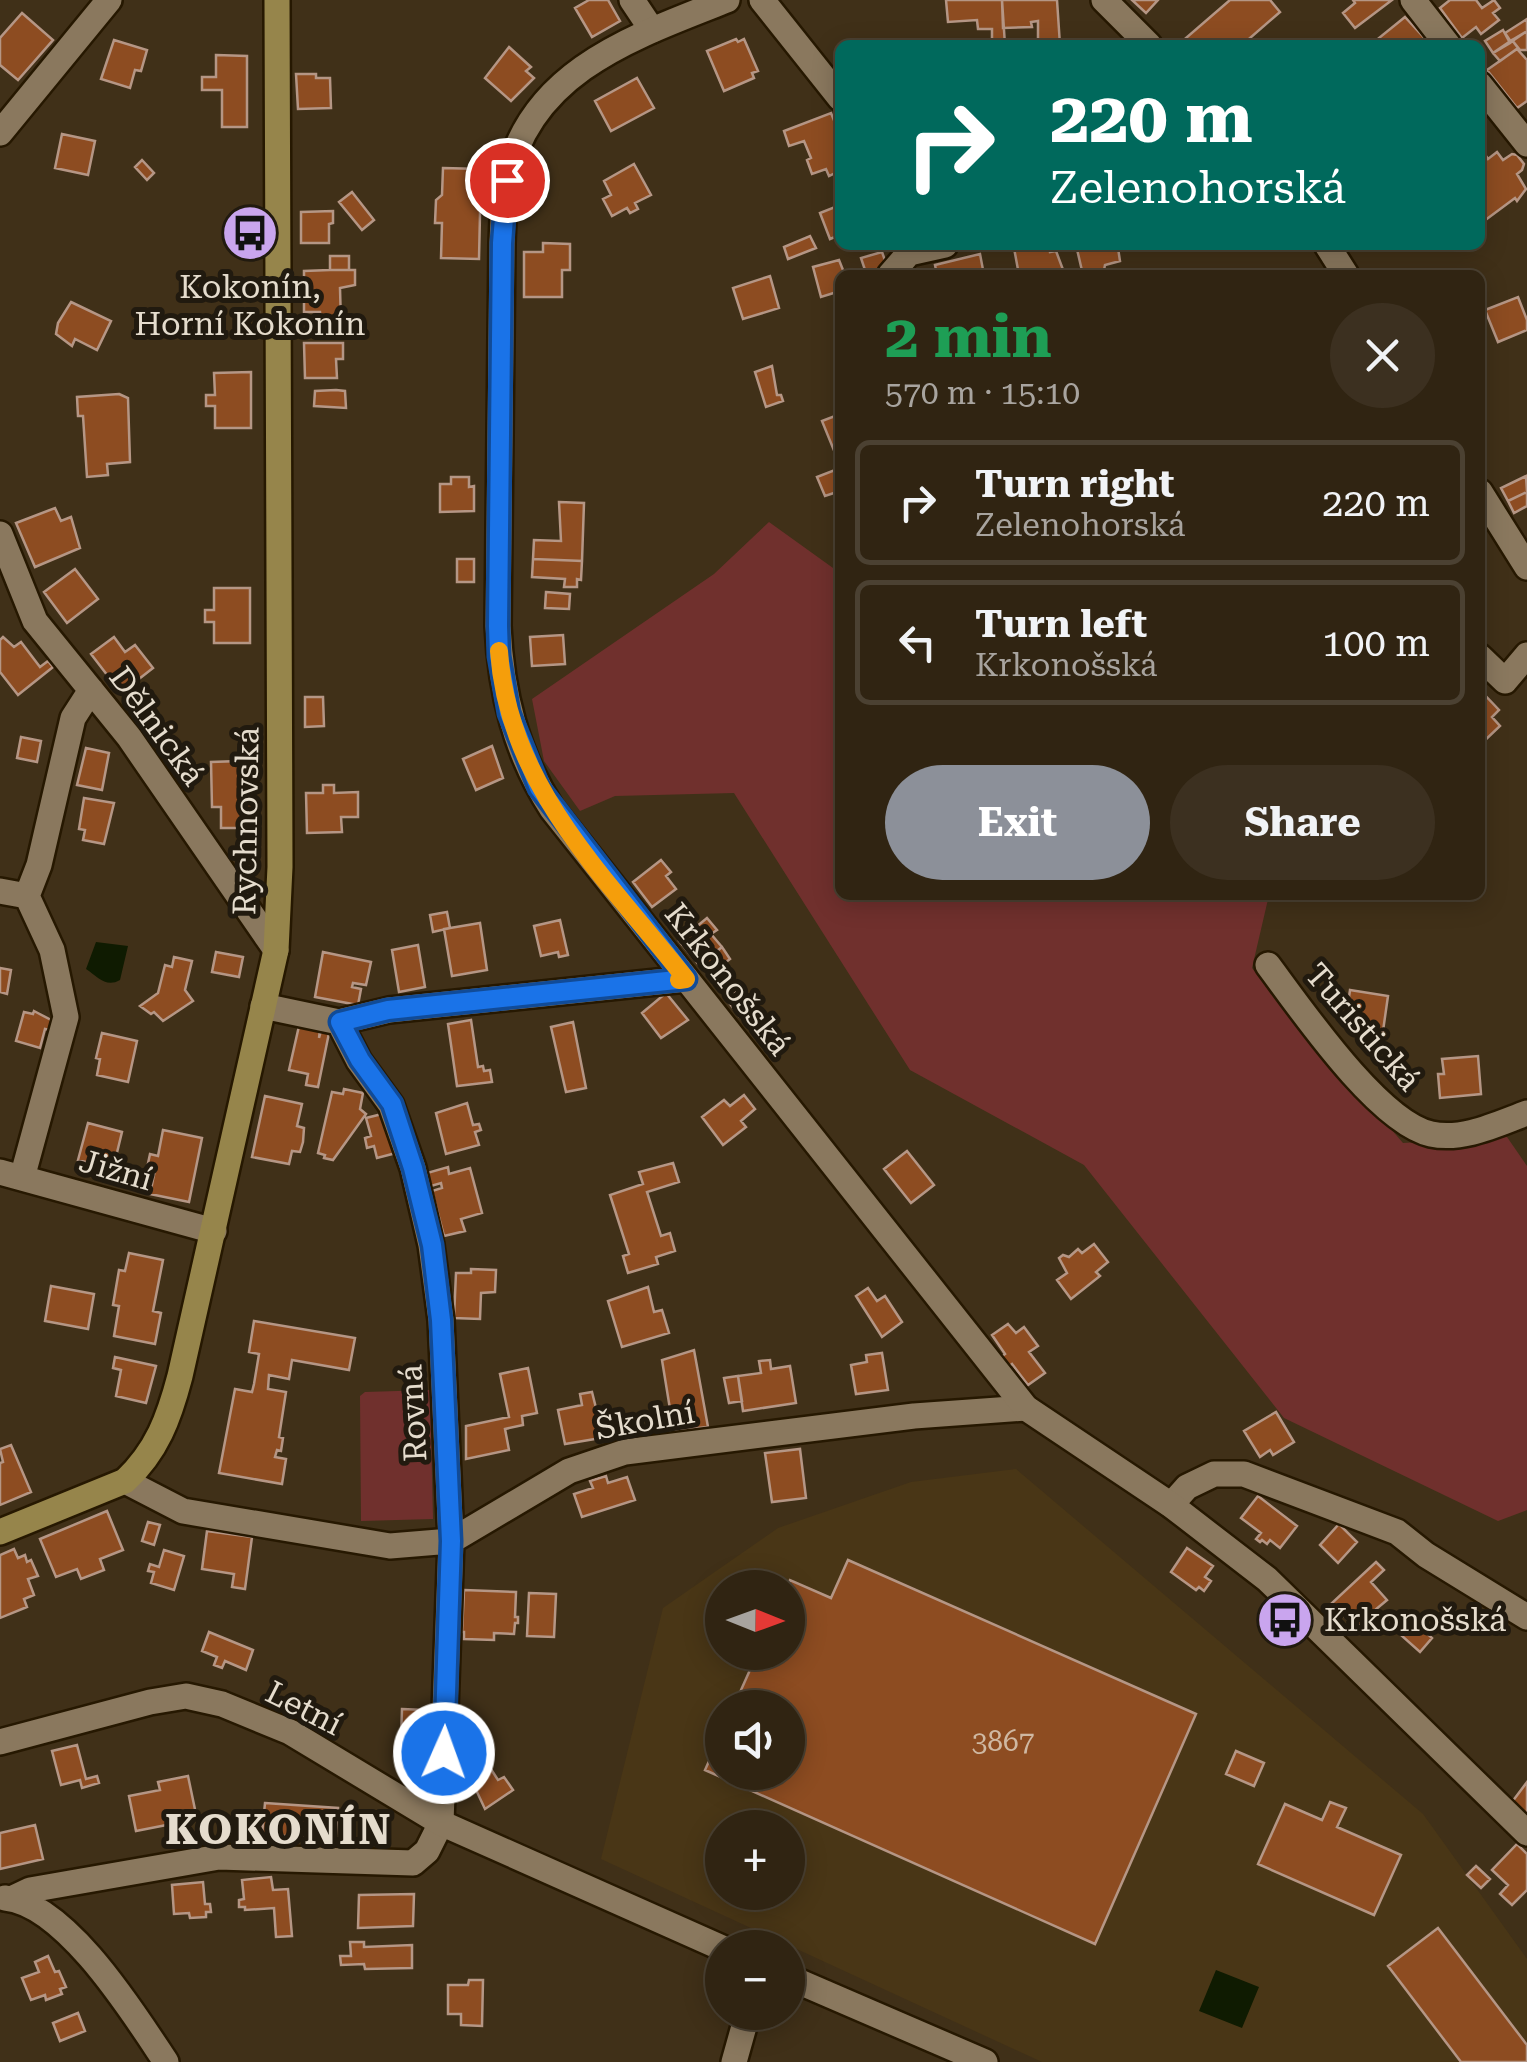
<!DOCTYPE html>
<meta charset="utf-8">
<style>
body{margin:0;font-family:"Roboto Serif",serif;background:#3c3020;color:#f1f3f6;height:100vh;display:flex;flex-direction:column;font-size:38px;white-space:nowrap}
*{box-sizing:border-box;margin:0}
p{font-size:32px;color:#a8a49f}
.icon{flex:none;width:55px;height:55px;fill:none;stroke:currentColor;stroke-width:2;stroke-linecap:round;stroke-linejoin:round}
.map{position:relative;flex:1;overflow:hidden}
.panel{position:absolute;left:835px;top:270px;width:650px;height:630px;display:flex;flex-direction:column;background:#302412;border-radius:15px;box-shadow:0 5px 25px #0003,0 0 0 2px #4b4132}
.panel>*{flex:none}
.hud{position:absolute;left:835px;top:40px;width:650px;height:210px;border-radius:15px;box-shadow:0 5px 25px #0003,0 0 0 2px #4b4132;background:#00695c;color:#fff;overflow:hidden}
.needle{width:65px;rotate:91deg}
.tools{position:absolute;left:705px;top:1570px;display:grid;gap:20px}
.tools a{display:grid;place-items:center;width:100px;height:100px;border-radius:50%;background:#302412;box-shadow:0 5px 25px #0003,0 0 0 2px #4b4132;font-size:50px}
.pin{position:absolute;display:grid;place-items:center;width:85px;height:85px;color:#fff;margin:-42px;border:5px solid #fff;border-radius:50%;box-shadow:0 2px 10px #0007}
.me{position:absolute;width:110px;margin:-55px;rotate:2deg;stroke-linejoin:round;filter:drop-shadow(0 0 8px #0008)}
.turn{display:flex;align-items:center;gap:35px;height:210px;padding:0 50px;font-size:45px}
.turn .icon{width:130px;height:130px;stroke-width:2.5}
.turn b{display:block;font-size:70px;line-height:85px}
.round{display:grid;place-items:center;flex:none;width:105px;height:105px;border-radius:52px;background:#3c3020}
.overview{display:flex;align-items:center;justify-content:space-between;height:170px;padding:0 50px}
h1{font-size:60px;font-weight:700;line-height:75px;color:#1e9e55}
.cta{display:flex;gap:20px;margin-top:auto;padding:20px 50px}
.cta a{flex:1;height:115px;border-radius:60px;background:#8c9099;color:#fff;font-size:40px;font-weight:700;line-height:115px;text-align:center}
.cta a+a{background:#3c3020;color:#f1f3f6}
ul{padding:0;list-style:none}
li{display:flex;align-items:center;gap:30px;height:125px;margin:0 20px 15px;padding:0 30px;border:5px solid #4b4132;border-radius:15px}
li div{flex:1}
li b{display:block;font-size:38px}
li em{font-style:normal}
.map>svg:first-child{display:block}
</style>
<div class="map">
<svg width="1527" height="2062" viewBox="0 0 1527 2062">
<rect width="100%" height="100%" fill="#403018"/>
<!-- built -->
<path fill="#493616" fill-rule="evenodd" d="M1016 1469 1423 1814 1527 1959V2062H1042L601 1859 663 1608 778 1528 911 1482ZM722 1588H788V1652H722ZM722 1708H788V1772H722ZM722 1828H788V1892H722Z"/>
<!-- green -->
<path fill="#70302d" d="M769 522 840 573V895H1269L1252 968 1403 1143 1507 1137 1527 1166V1510L1498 1521 1284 1418 1084 1165 910 1070 734 793 615 796 580 811 544 761 532 699 714 574Z
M430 1390 433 1519 361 1521 360 1396 365 1392Z"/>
<!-- water -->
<path fill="#0f1b01" d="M96 942 128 946 120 980C106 988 98 977 86 969Z
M1216 1970 1259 1987 1242 2028 1199 2011Z"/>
<!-- building -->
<path fill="#8d4c21" stroke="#b59685" stroke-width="2.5" d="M589 0H608L620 21 592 37 575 8Z
M946 0H1002L1005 45H992V29H978L977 20 948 22Z
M1002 0H1057L1060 45H1005L1038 43V21L1031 22 1032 27 1003 28Z
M1132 0H1158L1146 13Z
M1230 0H1270L1280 12 1242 45 1179 44Z
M1353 0H1392L1355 28 1343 13 1355 3Z
M1450 0H1476L1482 8 1494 0 1500 8 1493 13 1499 20 1481 34 1476 27 1462 38 1440 8Z
M22 13 53 40 18 80 0 65V38Z
M1405 17 1429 43 1377 45 1374 42Z
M1527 19V31L1511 42 1505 33Z
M1503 30 1510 43 1493 53 1485 41Z
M1527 31V50H1520L1512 40Z
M736 39 738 42 744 39 758 71 752 73 754 78 724 91 707 51Z
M114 40 147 50 141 71 135 70 130 88 101 79Z
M1512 40 1518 48 1500 61 1493 53Z
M509 47 531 67 526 71 534 78 511 101 485 78Z
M1517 49 1527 60V101L1517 108 1487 70Z
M216 55 247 56V127H222V90H202V77H216Z
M296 74H316V78H330L331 108 298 109Z
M637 78 654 108 611 131 595 101Z
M831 113 840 135V164L837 165 839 171 829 176 826 169 812 174 807 160 811 158 804 141 789 146 784 131Z
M62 134 95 141 88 175 55 168Z
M1497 152 1503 160 1512 154 1517 155 1524 164 1522 170 1517 174 1526 189 1517 201 1515 198 1480 224V156L1484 153 1488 159Z
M142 160 154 173 147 180 135 167Z
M634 164 651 195 635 203 638 209 630 213 627 208 612 216 603 199 611 195 604 181Z
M443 168 481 169 479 259 441 258 442 223H435L436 200 442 195Z
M352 192 374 220 362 230 339 202Z
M840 205V235L830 239 820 213Z
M333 211V223L329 224V243H301V212Z
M810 236 816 248 788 259 784 247Z
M543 243 570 244V270H562V297H524V252H543Z
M1027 245H1049L1050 252 1056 251 1065 275H1019L1014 248Z
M1076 245H1123V247L1118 248 1120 261 1105 265 1103 275H1083Z
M882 252 887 266 866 273 861 258Z
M980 254 984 275H937L935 265Z
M330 256H349V270H330Z
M839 260 845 275H840V291L821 297 813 267Z
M330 270H355V285L340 288 341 324H321L320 312H304V271Z
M770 276 779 308 743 319 733 288Z
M1518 297 1527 320V330L1498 342 1485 310Z
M71 302 111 321 97 350 75 339 72 346 56 334 58 323Z
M304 343H343V359H336L337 378H305Z
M772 366 777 395H781L783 401 766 407 755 372Z
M251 372V428H215V406H206V395H215L214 373Z
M336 390 345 391 346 408 314 406 315 391Z
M119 394 128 398 130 462 107 464 108 475 87 477 83 416H78L77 397Z
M840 414V451L835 453 822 421Z
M840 468V491L825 496 817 477Z
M1526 476 1527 492 1508 501 1501 488Z
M451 477H469V487L474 486V511L440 512V484H451Z
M1527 492V506L1514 513 1508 501Z
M559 502 584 503 582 561 533 559 534 540 561 541Z
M55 508 61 521 71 517 80 548 35 567 16 523Z
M457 559H474V582H457Z
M533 559 582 561 581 580 577 579V587H564L565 579 532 577Z
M75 569 98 599 67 623 44 592Z
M214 588H250V643H214V622H205V610H214Z
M546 592 570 594 569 609 545 608Z
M563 635 565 664 532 666 530 637Z
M3 637 14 647 21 642 40 667 48 661 53 667 18 695 0 672V640Z
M114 637 125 652 135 645 153 668 121 693 91 654Z
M1481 691 1499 710 1492 717 1500 726 1480 745Z
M305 697H323L324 726 305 727Z
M21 737 41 741 37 762 17 758Z
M492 746 503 778 476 790 463 759Z
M86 748 109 753 102 790 77 785Z
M239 753H256L253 828H221V807H212L211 762 239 761Z
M323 785H334V793L358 792V817H341L342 832 307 833 306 793H323Z
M84 798 114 803 104 844 83 840 85 830 79 829Z
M661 860 671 872 666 876 676 889 652 907 633 882Z
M447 912 450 928 433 932 430 915Z
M707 918 717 930 711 934 722 947 699 965 679 941Z
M560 920 568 955 559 957 558 952 541 956 534 926Z
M480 923 487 970 452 976 444 929Z
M418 945 425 987 399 992 392 950Z
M722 947 730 959 713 972 705 961Z
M216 952 243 957 239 977 212 972Z
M323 952 371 962 366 985 353 983 352 987 361 989 358 1005 315 997Z
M174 957 192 961 185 990 193 1001 163 1021 154 1012 151 1014 140 1006 158 993 165 965 172 967Z
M0 968 11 970 7 994 0 992Z
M1350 990 1388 996 1383 1031 1345 1025Z
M737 991 750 1006 739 1016 727 1000Z
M666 993 688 1020 661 1038 642 1013Z
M34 1011 53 1021 50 1030 45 1029 40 1048 16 1041 24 1012 33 1014Z
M471 1020 478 1067 483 1066 484 1071 490 1070 492 1082 457 1086 448 1024Z
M573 1022 586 1088 566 1092 551 1027Z
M299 1026 320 1030 319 1038 321 1031 329 1033 318 1087 306 1085 308 1074 289 1070Z
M102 1033 137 1041 128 1082 97 1075 100 1059 96 1058Z
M1478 1056 1481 1094 1440 1098 1438 1074H1444L1442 1059Z
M344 1089 363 1093 360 1109 366 1114 333 1160 324 1158 325 1155 318 1153 332 1092 343 1094Z
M744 1095 755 1109 741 1121 746 1127 723 1145 702 1117 724 1100 730 1106Z
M265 1096 302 1104 297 1126 304 1128 303 1142 300 1152 292 1151 289 1164 252 1157Z
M467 1103 473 1125 479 1124 481 1130 475 1132 479 1145 446 1154 436 1113Z
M386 1113 396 1153 377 1158 374 1146 367 1148 365 1138 371 1136 366 1118Z
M88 1123 122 1132 113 1169 78 1160Z
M163 1130 202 1138 189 1202 150 1194 155 1170 147 1168 150 1154 158 1156Z
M907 1151 934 1185 911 1203 884 1169Z
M673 1163 679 1182 647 1192 661 1236 670 1233 675 1251 656 1257 658 1264 628 1273 623 1256 629 1254 610 1195 643 1184 639 1172Z
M448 1167 449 1174 470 1168 482 1213 461 1219 465 1231 444 1236 432 1191 442 1188 441 1183 431 1186 427 1173Z
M1094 1244 1108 1262 1096 1272 1100 1276 1071 1299 1057 1280 1067 1273 1059 1258 1063 1255 1069 1257 1078 1249 1082 1253Z
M129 1253 163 1260 153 1311 161 1313 155 1344 114 1336 119 1306 113 1305 119 1270 125 1271Z
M471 1269 496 1270 495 1292 481 1293 480 1319 454 1318 456 1273H471Z
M51 1286 94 1294 88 1329 45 1321Z
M648 1287 654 1312 662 1310 669 1333 622 1347 608 1301Z
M868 1288 877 1301 885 1296 902 1322 882 1337 856 1296Z
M254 1321 355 1338 349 1370 292 1360 289 1379 269 1375 268 1389 286 1392 279 1437 283 1438 281 1451 277 1450 275 1457 286 1459 282 1484 219 1473 235 1389 252 1392 254 1384 259 1354 249 1352Z
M1008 1324 1016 1333 1024 1327 1038 1346 1029 1352 1045 1373 1028 1385 1012 1364 1008 1367 1001 1357 1005 1354 992 1335Z
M694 1350 708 1427 662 1432 658 1411 670 1409 662 1360Z
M882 1353 888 1390 856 1394 851 1365 867 1362 866 1355Z
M115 1357 156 1366 146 1403 116 1396 121 1370 113 1368Z
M770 1360 771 1369 790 1366 796 1403 743 1411 738 1376 761 1373 759 1361Z
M528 1368 537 1413 522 1416 523 1425 505 1429 509 1450 466 1459V1426L509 1417 500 1374Z
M738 1376 742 1401 729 1403 724 1378Z
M592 1392 597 1412 605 1410 607 1418 610 1417 613 1436 565 1444 558 1410 582 1405 580 1394Z
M1276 1412 1294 1442 1273 1455 1270 1450 1260 1457 1244 1431Z
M11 1445 31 1492 0 1505V1463L3 1462 0 1449Z
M800 1449 806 1498 772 1502 765 1453Z
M606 1476 608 1483 627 1477 635 1500 582 1517 574 1494 593 1488 590 1481Z
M1258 1496 1297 1526 1280 1548 1270 1540 1267 1544 1262 1540 1260 1542 1256 1539 1261 1533 1241 1518Z
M107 1511 123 1550 100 1559 104 1570 81 1579 77 1569 56 1577 40 1539Z
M148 1522 160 1525 154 1545 142 1541Z
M1339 1524 1357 1542 1338 1563 1320 1545Z
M207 1531 252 1537 245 1589 232 1587 234 1574 202 1569Z
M1187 1548 1213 1566 1205 1577 1211 1581 1204 1591 1199 1587 1196 1590 1171 1572Z
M14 1549 18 1558 25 1555 27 1562 31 1560 38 1576 28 1579 34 1595 24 1599 27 1607 0 1618V1555Z
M164 1550 184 1556 174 1590 151 1583 154 1572 148 1571 150 1564 159 1567Z
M848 1560 1196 1714 1095 1944 705 1770 722 1732V1772H788V1708H733L758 1652H788L786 1588 790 1580 831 1598Z
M1376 1562 1384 1570 1371 1582 1387 1600 1375 1610 1381 1616 1373 1624 1368 1618 1356 1629 1332 1603Z
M464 1590 516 1592 515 1617H518V1623H515L514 1634 494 1633V1640L464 1639V1632H462Z
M529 1593 556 1594 554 1637 527 1636Z
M1415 1622 1432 1638 1420 1652 1402 1636Z
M209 1632 253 1650 246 1670 225 1661 222 1668 214 1665 217 1657 202 1651Z
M402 1709 425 1710 424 1740H401Z
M77 1745 86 1779 97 1776 99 1783 82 1788 80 1780 61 1785 52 1751Z
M1236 1751 1264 1763 1254 1786 1226 1774Z
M487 1763 498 1780 504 1777 513 1790 485 1809 469 1775Z
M188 1776 197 1819 136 1831 129 1796 160 1790 158 1782Z
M1527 1782V1814L1512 1802Z
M1330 1802 1346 1808 1337 1827 1401 1855 1374 1915 1258 1864 1285 1804 1322 1820Z
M265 1803 338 1808 335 1845 319 1843V1839L262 1834Z
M35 1825 43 1859 0 1869V1833Z
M1517 1844 1527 1854V1890L1512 1905 1500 1894 1508 1885 1492 1870Z
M1476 1866 1490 1879 1481 1888 1467 1875Z
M271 1877 273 1890 288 1889 292 1936 276 1937 274 1908 245 1910V1907H239V1900L244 1899 242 1880Z
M203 1882 205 1904H210L211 1912H206V1917L190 1918 189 1913 174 1914 172 1885Z
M414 1894 413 1926 358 1928 359 1895Z
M1438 1928 1527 2045V2062H1461L1388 1966Z
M350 1942H364V1947L412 1945V1968L365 1969 364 1964 341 1965 340 1956H351Z
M48 1956 55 1972 59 1971 66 1987 60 1989 62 1994 46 2000 45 1995 31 2000 22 1978 39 1972 35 1962Z
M469 1980H483L482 2026 461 2025V2014H448V1985H468Z
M78 2013 85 2031 60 2041 53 2023Z"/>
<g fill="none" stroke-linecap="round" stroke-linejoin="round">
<!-- minor casing -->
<g stroke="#261801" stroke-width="30">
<path id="minor" d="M632 0 652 30
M762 0 840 98
M1104 0 1149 45
M1413 0 1448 45
M1480 85 1527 144
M0 133 109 0
M1327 245 1346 275
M909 253 945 245
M890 275 909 253
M1480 492 1527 567
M0 534 35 621 129 737 276 950
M1480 657 1505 681 1527 655
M0 891 27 896 52 950 66 1017 22 1178
M27 896 39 865 73 718 91 690
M1268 965C1301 1009 1378 1122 1431 1134 1463 1141 1497 1124 1527 1113
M263 1006 339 1022 389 1010 686 979
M0 1172 214 1231
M125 1481 183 1511 390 1546 451 1541 569 1471 625 1452 914 1416 1026 1408
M1171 1505 1187 1487 1214 1474H1244L1397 1532 1426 1555 1527 1617
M5 1898C66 1904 134 2014 166 2062
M11 1899 30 1890 219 1857 413 1863 427 1851 441 1823 451 1541 441 1320 431 1245 413 1168 391 1105 359 1061 339 1022
M734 2062 748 2012"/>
</g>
<!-- tertiary casing -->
<g stroke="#261801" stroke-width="30">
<path id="tertiary" d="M727 0C636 36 528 71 507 181 503 201 503 222 502 243L498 626C501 693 516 753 552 809L1026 1408 1171 1505 1267 1579 1527 1833
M0 1742 150 1702 186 1696 222 1704 290 1732 441 1823 722 1948
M788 1977 985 2062"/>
</g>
<!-- secondary casing -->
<g stroke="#261801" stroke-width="30">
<path id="secondary" d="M0 1532 125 1481C157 1451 169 1418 180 1376L276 950 280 867 277 0"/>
</g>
<!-- minor -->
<use href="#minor" stroke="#8a785e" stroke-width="25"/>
<!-- tertiary -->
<use href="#tertiary" stroke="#8a785e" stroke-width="25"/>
<!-- secondary -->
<use href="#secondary" stroke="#96854b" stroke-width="25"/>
</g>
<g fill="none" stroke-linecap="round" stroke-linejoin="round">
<!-- route casing -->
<g stroke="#114b97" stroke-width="25">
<path id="route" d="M444 1753 451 1541 441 1320 432 1245 413 1168 392 1104 360 1060 340 1022 388 1010 686 979 539 788 509 713 499 656 498 626 502 243 507 180"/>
</g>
<!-- route -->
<use href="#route" stroke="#1a73e8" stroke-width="18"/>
<!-- slow -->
<path stroke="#f59e0b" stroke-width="18" d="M499 651C508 787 606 877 686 979L679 980"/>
</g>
<!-- icons -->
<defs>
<g id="bus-disc" transform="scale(2.875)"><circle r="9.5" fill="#c9a5ee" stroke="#211a0f"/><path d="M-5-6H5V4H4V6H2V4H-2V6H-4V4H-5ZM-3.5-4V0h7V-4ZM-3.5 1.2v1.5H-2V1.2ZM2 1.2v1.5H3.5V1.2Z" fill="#111"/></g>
</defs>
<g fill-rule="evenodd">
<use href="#bus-disc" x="250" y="233"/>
<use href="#bus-disc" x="1285" y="1620"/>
</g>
<g text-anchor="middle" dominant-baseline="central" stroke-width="10" stroke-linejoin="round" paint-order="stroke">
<!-- number labels -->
<g font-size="28" fill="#cfb8a2">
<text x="1003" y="1741">3867</text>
</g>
<!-- poi labels -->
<g font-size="32" fill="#e5dccd" stroke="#211a0f">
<text x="250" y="287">Kokonín,<tspan x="250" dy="37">Horní Kokonín</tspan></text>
<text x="1324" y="1620" text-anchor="start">Krkonošská</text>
</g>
<!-- street labels -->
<g font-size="32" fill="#e5dccd" stroke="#211a0f">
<text transform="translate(157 726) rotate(54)">Dělnická</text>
<text transform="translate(246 821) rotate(-89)">Rychnovská</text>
<text transform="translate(728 979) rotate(52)">Krkonošská</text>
<text transform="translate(1363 1027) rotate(49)">Turistická</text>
<text transform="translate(116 1170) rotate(16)">Jižní</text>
<text transform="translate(413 1413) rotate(-93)">Rovná</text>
<text transform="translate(645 1420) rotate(-10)">Školní</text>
<text transform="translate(304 1708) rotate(27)">Letní</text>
</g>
<!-- district labels -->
<g font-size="42" font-weight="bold" letter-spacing="2.5" fill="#e5dccd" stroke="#211a0f">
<text x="279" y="1829">KOKONÍN</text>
</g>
</g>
</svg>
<div class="tools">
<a><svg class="needle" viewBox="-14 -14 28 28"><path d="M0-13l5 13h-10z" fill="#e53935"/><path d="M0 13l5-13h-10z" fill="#a8a49f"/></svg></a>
<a><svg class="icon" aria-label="sound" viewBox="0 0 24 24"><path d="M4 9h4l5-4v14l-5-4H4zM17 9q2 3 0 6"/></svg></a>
<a>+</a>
<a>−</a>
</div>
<div class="pin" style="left:507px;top:180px;background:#d93025"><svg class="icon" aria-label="arrive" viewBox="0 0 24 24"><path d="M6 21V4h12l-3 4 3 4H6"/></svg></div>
<svg class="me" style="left:444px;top:1753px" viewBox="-20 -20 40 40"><circle r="17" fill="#1a73e8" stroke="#fff" stroke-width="3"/><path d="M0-11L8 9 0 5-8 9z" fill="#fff"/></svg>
<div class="hud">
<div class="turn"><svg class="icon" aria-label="right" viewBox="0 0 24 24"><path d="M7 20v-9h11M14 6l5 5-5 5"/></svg><div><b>220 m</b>Zelenohorská</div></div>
</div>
<section class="panel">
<div class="overview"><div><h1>2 min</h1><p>570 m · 15:10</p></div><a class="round"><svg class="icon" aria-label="close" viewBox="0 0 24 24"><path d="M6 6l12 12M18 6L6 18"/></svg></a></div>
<ul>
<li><svg class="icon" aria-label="right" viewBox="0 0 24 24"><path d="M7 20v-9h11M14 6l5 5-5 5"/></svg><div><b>Turn right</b><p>Zelenohorská</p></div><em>220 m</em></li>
<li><svg class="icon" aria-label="left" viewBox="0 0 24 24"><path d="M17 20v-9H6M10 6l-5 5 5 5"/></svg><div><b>Turn left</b><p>Krkonošská</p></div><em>100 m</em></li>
</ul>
<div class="cta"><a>Exit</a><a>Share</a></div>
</section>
</div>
